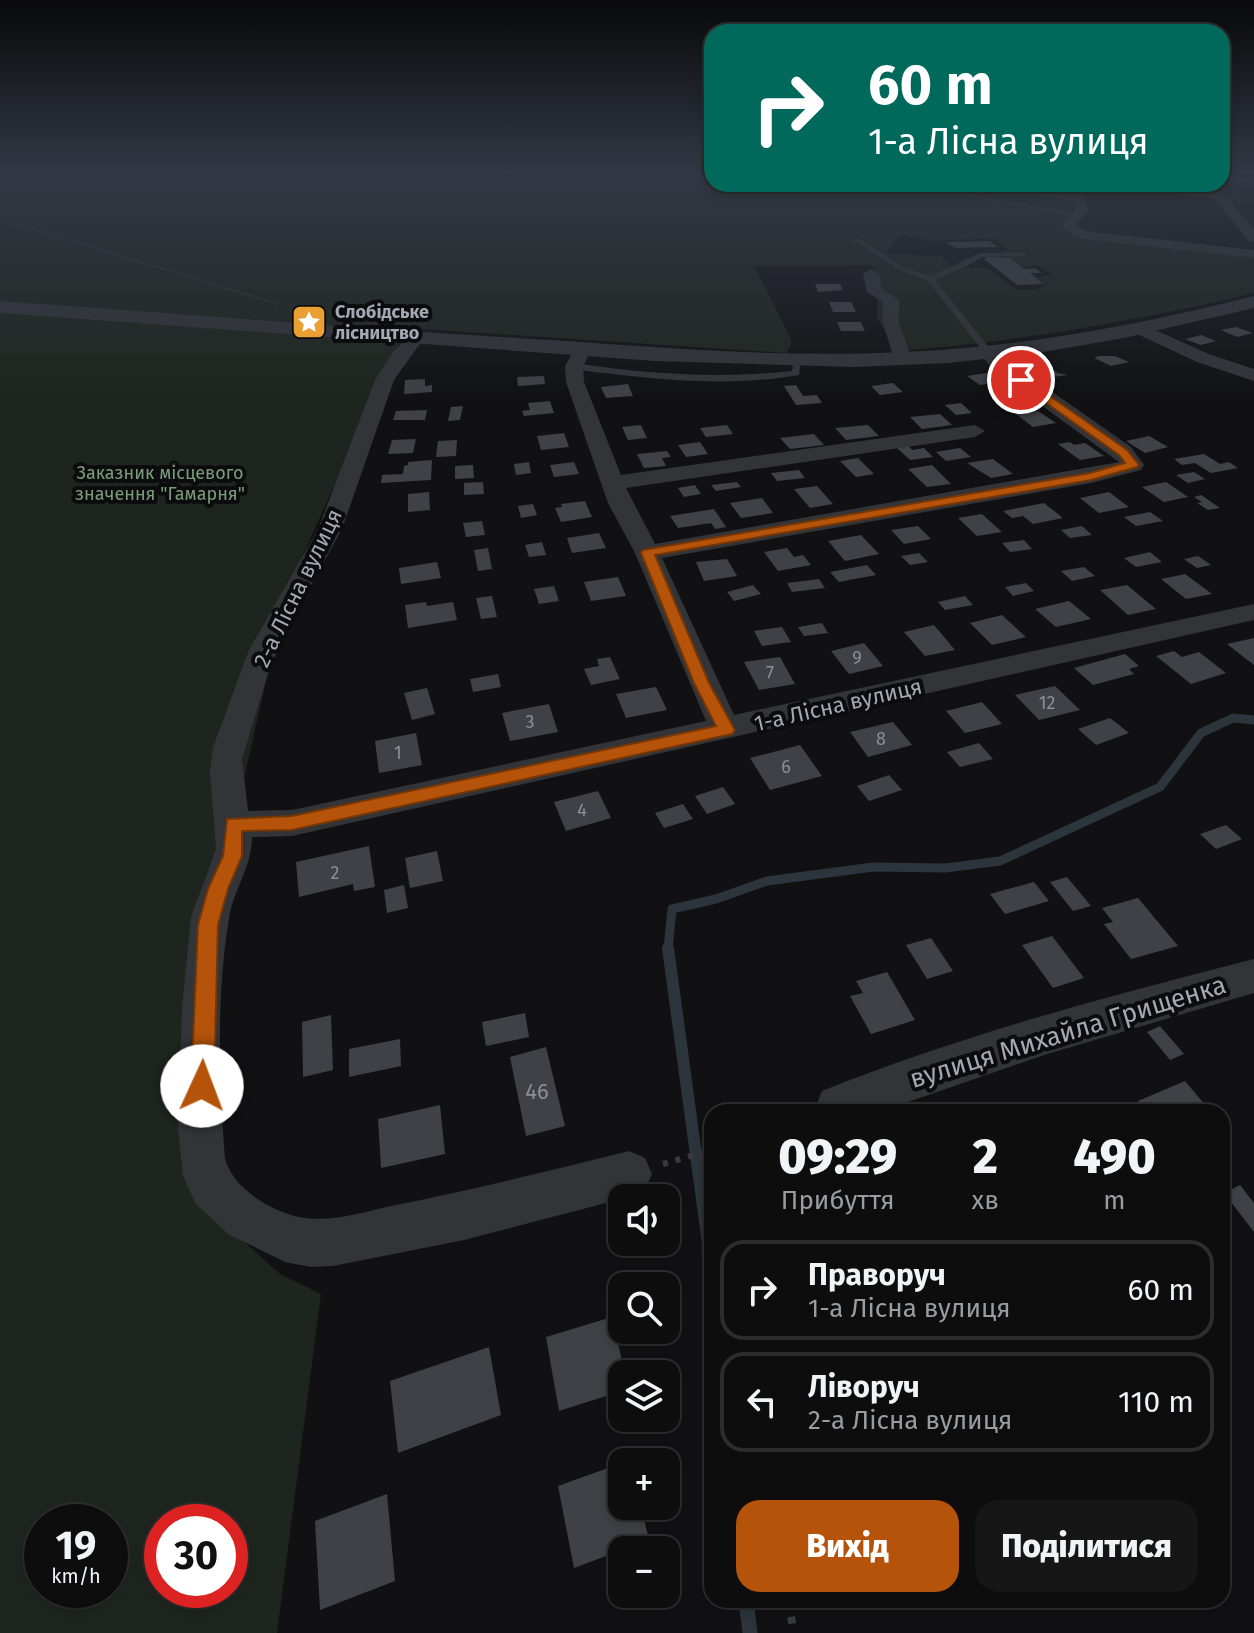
<!DOCTYPE html>
<html lang="uk">
<meta charset="utf-8">
<style>
body{margin:0;font-family:"Fira Sans",sans-serif;background:#161617;color:#f1f3f6;height:100vh;display:flex;flex-direction:column;font-size:30px;white-space:nowrap}
*{box-sizing:border-box;margin:0}
p{font-size:26px;color:#9a9c9e}
.icon{flex:none;width:44px;height:44px;fill:none;stroke:currentColor;stroke-width:2;stroke-linecap:round;stroke-linejoin:round}
.map{position:relative;flex:1;overflow:hidden}
.side{position:absolute;left:704px;top:1104px;width:526px;height:504px;display:flex;flex-direction:column;background:#0d0d0e;border-radius:24px;box-shadow:0 4px 12px #0003,0 0 0 2px #2d2d2e}
.side>*{flex:none}
.guide{position:absolute;left:704px;top:24px;width:526px;height:168px;border-radius:24px;box-shadow:0 4px 12px #0003,0 0 0 2px #2d2d2e;background:#00695c;color:#fff;overflow:hidden}
.controls{position:absolute;left:608px;top:1184px;display:grid;gap:16px}
.controls a{display:grid;place-items:center;width:72px;height:72px;border-radius:16px;background:#0d0d0e;box-shadow:0 4px 12px #0003,0 0 0 2px #2d2d2e;font-size:40px}
.speed{position:absolute;left:24px;top:1504px;display:flex;gap:16px;font-size:40px;font-weight:700;text-align:center}
.speed>*{display:grid;place-content:center;width:104px;height:104px;border-radius:50%;background:#0d0d0e;box-shadow:0 4px 12px #0003,0 0 0 2px #2d2d2e;line-height:1}
.speed small{font-size:20px;font-weight:400}
.speed .limit{border:12px solid #d22;background:#fff;color:#111}
.pin{position:absolute;display:grid;place-items:center;width:68px;height:68px;color:#fff;margin:-34px;border:4px solid #fff;border-radius:50%;box-shadow:0 2px 8px #0007}
.me{position:absolute;width:88px;margin:-44px;rotate:2deg;stroke-linejoin:round;filter:drop-shadow(0 0 6px #0008)}
.turn{display:flex;align-items:center;gap:28px;height:168px;padding:0 32px;font-size:36px}
.turn .icon{width:104px;height:104px;stroke-width:2.5}
.turn b{display:block;font-size:56px;line-height:68px}
.eta{display:flex;justify-content:space-evenly;align-items:center;height:136px;text-align:center}
.eta b{font-size:48px;font-weight:800;line-height:56px}
.button{display:flex;gap:16px;margin-top:auto;padding:16px 32px}
.button a{flex:1;height:92px;border-radius:24px;background:#b45309;color:#fff;font-size:32px;font-weight:800;line-height:92px;text-align:center}
.button a+a{background:#161617;color:#f1f3f6}
ul{padding:0;list-style:none}
li{display:flex;align-items:center;gap:24px;height:100px;margin:0 16px 12px;padding:0 16px;border:4px solid #2d2d2e;border-radius:24px}
li div{flex:1}
li b{display:block;font-size:30px}
li em{font-style:normal}
.map>svg:first-child{display:block}
</style>
<div class="map">
<svg width="1254" height="1633" viewBox="0 0 1254 1633">
<rect width="100%" height="100%" fill="#111113"/>
<!-- green -->
<path fill="#1e251e" fill-rule="evenodd" d="M0 171H712V184H988L1075 198 1068 233 1254 258V293C1136 321 1018 342 897 351L877 318 878 285 873 265 754 266 792 341 787 353 406 328 286 592 183 1050 215 1215 280 1274 321 1294 277 1633H0ZM900 234 933 241 996 238 1008 250 1001 251 1022 267 1039 266 1052 275 1036 277 1045 284 1037 289 1017 290 988 268H954L941 256 886 254ZM42 1522H110V1590H42ZM162 1522H230V1590H162Z"/>
<g fill="none" stroke-linecap="round" stroke-linejoin="round">
<!-- stream-far2 -->
<path stroke="#2b353b" stroke-width="9" d="M668 950 672 909 716 899 767 881 873 867 946 868 1000 861 1160 787 1201 733 1233 718 1254 720"/>
<!-- stream-far1 -->
<path stroke="#2b353b" stroke-width="12" d="M668 948 709 1251"/>
<!-- stream -->
<path stroke="#2b353b" stroke-width="15" d="M709 1249 712 1272
M746 1600 750 1633"/>
</g>
<!-- building -->
<path fill="#404146" d="M1233 175 1254 181V186L1222 178Z
M990 241 998 247 955 248 946 242Z
M988 257 1010 258 1024 269 1035 268 1042 273H1030L1044 284 1017 285 984 259Z
M815 284H840L843 290 818 292Z
M829 302H851L856 312H833Z
M837 322H861L865 331H841Z
M1236 327 1253 333 1237 337 1221 330Z
M1201 335 1216 341 1201 345 1185 339Z
M1099 356H1115L1129 362 1111 366 1094 358Z
M1048 366 1058 373 1068 375 1045 378 1031 368Z
M986 373 1000 382 980 385 967 376Z
M544 376 545 384 518 386 517 377Z
M425 379V386L432 385V392L404 394 405 380Z
M893 383 903 392 880 395 871 386Z
M628 384 633 396 606 398 601 387Z
M796 385 803 396 817 395 822 403 796 405 784 386Z
M550 401 554 413 524 416 522 411 530 410 528 403Z
M961 403 972 413 956 415 945 405Z
M463 406 460 420 448 421 451 407Z
M427 410 425 420H393L396 411Z
M1038 411 1056 423 1033 427 1016 414Z
M940 414 952 425 922 429 910 417Z
M641 425 647 438 628 440 622 427Z
M727 425 733 434 706 437 700 428Z
M868 425 879 436 846 440 835 428Z
M564 433 569 447 541 450 537 436Z
M814 434 824 445 790 449 780 438Z
M1149 436 1168 447 1145 453 1126 441Z
M416 439 413 453 388 454 392 440Z
M457 440 456 456 436 457 438 441Z
M700 442 708 454 686 457 678 445Z
M1070 442 1074 445 1085 443 1104 456 1080 460 1058 444Z
M909 446 912 450 924 448 933 457 910 460 897 448Z
M960 448 971 457 946 461 936 452Z
M667 451 671 457 662 458 666 466 644 468 637 454Z
M1204 454 1220 464 1229 462 1238 468 1211 473 1195 463 1182 465 1174 459Z
M858 458 874 474 856 477 840 461Z
M993 459 1013 474 991 478 967 463Z
M432 460 431 480 381 483 382 475 403 474 404 466 408 465V462Z
M529 462 531 473 516 475 514 464Z
M574 462 579 474 554 477 550 465Z
M473 465 474 478 455 479V466Z
M932 465 951 484 927 487 908 469Z
M799 470 805 478 777 481 771 473Z
M1194 472 1205 479 1188 483 1176 475Z
M483 482 484 494 464 495V483Z
M737 482 741 487 716 491 711 485Z
M1166 482 1188 497 1164 502 1142 487Z
M695 485 701 494 684 497 678 488Z
M817 486 833 504 810 508 794 489Z
M429 492 430 510 408 512V494Z
M1109 492 1129 507 1099 513 1080 498Z
M1201 495 1220 508 1208 510 1197 503 1202 502 1194 497Z
M762 498 773 513 741 518 730 503Z
M585 501 592 517 561 522 555 508 562 507 561 504Z
M1044 503 1063 518 1033 524 1023 516 1012 518 1003 511Z
M533 504 537 515 521 518 518 506Z
M714 509 726 527 715 529 711 523 678 528 670 516Z
M1150 512 1163 521 1136 526 1124 517Z
M982 514 1002 532 977 536 958 518Z
M482 521 485 535 466 537 463 523Z
M918 526 931 539 904 544 891 530Z
M1082 526 1092 535 1070 538 1061 530Z
M599 533 606 548 572 553 567 538Z
M861 535 879 554 845 561 828 541Z
M1024 540 1032 549 1010 552 1002 543Z
M542 542 546 555 529 557 525 545Z
M488 548 492 569 478 571 474 550Z
M787 548 794 557 803 555 811 565 778 571 764 552Z
M1150 552 1162 562 1136 567 1124 558Z
M919 553 928 562 910 565 901 556Z
M1198 556 1211 565 1197 568 1184 559Z
M727 559 737 576 704 581 696 562Z
M437 562 441 578 401 584 399 568Z
M867 565 876 575 839 582 830 572Z
M1084 567 1095 576 1072 581 1061 571Z
M1185 574 1212 594 1186 599 1161 579Z
M618 577 626 596 591 601 584 582Z
M819 579 825 588 792 592 787 583Z
M1026 583 1034 591 1013 596 1005 587Z
M753 585 761 594 734 601 727 592Z
M1127 585 1156 609 1128 615 1100 590Z
M554 586 559 601 539 604 534 589Z
M492 596 497 617 481 619 476 598Z
M965 596 973 605 945 610 938 602Z
M1069 601 1091 619 1056 627 1035 609Z
M426 602 427 606 453 602 457 620 408 628 405 605Z
M1002 615 1026 637 992 645 970 623Z
M822 623 828 633 804 636 798 627Z
M934 625 955 650 925 656 904 632Z
M782 627 791 642 762 646 754 631Z
M1254 638V665L1227 644Z
M864 643 883 666 849 674 831 651Z
M1174 651 1182 657 1199 652 1226 673 1191 684 1156 656Z
M1125 654 1139 666 1129 669 1134 674 1093 685 1074 668Z
M610 657 620 679 591 685 584 669 599 666 597 659Z
M780 657 795 684 759 690 744 662Z
M498 674 501 687 473 692 470 679Z
M1055 686 1080 710 1039 720 1015 695Z
M656 687 667 710 626 718 616 694Z
M427 688 435 714 412 720 404 693Z
M982 702 1002 724 965 733 946 711Z
M549 704 558 732 510 741 502 713Z
M1110 718 1129 733 1096 745 1078 729Z
M893 722 912 745 868 757 850 732Z
M416 733 422 765 379 773 375 741Z
M979 743 993 759 960 767 947 752Z
M800 745 822 776 770 790 750 758Z
M889 775 902 790 869 801 857 786Z
M723 787 735 804 707 814 695 796Z
M598 791 611 818 566 831 554 802Z
M683 804 693 819 664 828 655 813Z
M1226 825 1242 839 1216 849 1200 834Z
M369 846 375 887 354 891 353 884 299 897 296 862Z
M437 851 443 881 410 888 405 858Z
M1067 877 1091 906 1073 911 1050 882Z
M1034 882 1049 901 1005 914 990 894Z
M404 885 408 908 387 913 384 890Z
M1138 898 1178 946 1131 959 1104 924 1113 922 1102 908Z
M1052 936 1084 978 1053 988 1022 945Z
M931 938 953 971 927 979 906 945Z
M887 972 915 1020 871 1034 850 996 863 993 856 981Z
M525 1013 529 1037 486 1046 482 1022Z
M331 1015 333 1070 303 1077 302 1022Z
M1160 1026 1184 1054 1170 1060 1147 1032Z
M400 1039 401 1066 349 1077V1049Z
M546 1047 565 1126 526 1136 510 1057Z
M1185 1081 1211 1112H1147L1138 1101Z
M440 1105 445 1154 381 1168 378 1119Z
M1240 1185 1254 1203V1232L1224 1193Z
M612 1317 625 1374H622V1391L559 1411 546 1337Z
M489 1347 501 1415 398 1453 390 1381Z
M622 1463V1506H641L649 1540 574 1568 558 1486Z
M387 1494 395 1581 320 1610 315 1521Z"/>
<g fill="none" stroke-linecap="round" stroke-linejoin="round">
<!-- path-far2 -->
<path stroke="#393b3e" stroke-width="2" stroke-dasharray="2 2" stroke-linecap="butt" d="M0 219 278 304"/>
<!-- path-far1 -->
<path stroke="#393b3e" stroke-width="6" stroke-dasharray="5 8" stroke-linecap="butt" d="M663 1164 712 1150"/>
<!-- path -->
<path stroke="#393b3e" stroke-width="8" stroke-dasharray="7 10" stroke-linecap="butt" d="M788 1600 794 1633"/>
<!-- service -->
<path fill="#323438" fill-rule="evenodd" d="M1238 171H1248L1240 174Z
M904 184H917L1082 215 1079 217Z
M1122 185 1218 195 1221 197 1218 199 1124 188Z
M854 238 861 239 902 267 931 276 980 253H1027L1025 256 982 257 967 266 935 280 991 350V354H985L928 281 898 269 858 242 852 241Z
M794 358 801 360 799 375C738 386 673 381 612 374 599 372 581 372 570 366L574 363C646 374 719 379 792 371Z"/>
<!-- minor -->
<path fill="#323438" fill-rule="evenodd" d="M980 184H1010L1083 195 1088 210 1076 225 1085 231 1254 250V258L1076 238 1061 226 1075 210 1073 201 986 188Z
M1203 184H1215L1254 229V242L1249 241Z
M871 269 879 274 882 289 899 300V323L912 359 909 363H897L894 359 883 323V302L867 292 863 274Z
M1139 323 1209 354 1254 369V381L1197 362 1133 332 1130 328 1133 324Z
M415 333 424 338 394 380 342 529 284 634 268 674 242 759 248 811 292 810 706 721 635 553 608 503 566 382 565 366 577 345 583 344 592 349 583 366 584 382 621 475 975 425 985 431 975 437 626 488 655 544 1119 462 993 370 979 352 988 347 1131 447 1144 465 1141 470 1091 483 662 558 734 715 1254 604V620L292 836 252 837C252 867 233 890 229 919 216 996 219 1081 225 1158 232 1189 275 1214 305 1218 335 1222 367 1211 396 1205 474 1190 551 1170 629 1151L645 1158 652 1174 645 1190 629 1197 464 1240 333 1266 311 1267 285 1262 228 1234 196 1204 183 1176 178 1129 182 1007 191 917 216 849 210 772 213 747 249 650 318 529 375 380 392 354 409 334Z
M1254 959V993L1044 1055 879 1112H819L816 1106 822 1091C961 1035 1109 996 1254 959Z"/>
<!-- tertiary -->
<path fill="#323438" fill-rule="evenodd" d="M1254 296V308L1124 338 1037 353 948 363 854 367 655 361 0 313V301C183 314 366 329 550 340 668 348 786 358 904 352 1023 347 1139 325 1254 296Z"/>
</g>
<!-- sky -->
<linearGradient id="sky" x2="0" y2="1"><stop stop-color="#09090a"/><stop offset="0.43" stop-color="#323844"/><stop offset="1" stop-color="#323844" stop-opacity="0"/></linearGradient>
<rect width="1254" height="400" fill="url(#sky)"/>
<!-- route -->
<path fill="#b45309" stroke="#753606" stroke-width="2" d="M1017 378H1024L1127 450 1139 465 1137 467 1091 480 655 555 709 683 735 730 732 734 292 830 242 831V856L228 889 218 925 214 1086 210 1094 202 1097 194 1094 191 1086 198 925 208 889 223 856 227 819 292 816 716 726 694 683 641 553 643 550 1090 473 1125 463 1119 455 1017 382Z"/>
<!-- icons -->
<defs>
<g id="sight-square" transform="scale(1.8)"><rect x="-9" y="-9" width="18" height="18" rx="4" fill="#ea9f32" stroke="#0c0c0e"/><path d="M0-6L1.8-2.2L6-1.7L2.9 1.2L3.7 5.4L0 3.3L-3.7 5.4L-2.9 1.2L-6-1.7L-1.8-2.2Z" fill="#fff"/></g>
</defs>
<g fill-rule="evenodd">
<use href="#sight-square" x="309" y="322"/>
</g>
<g text-anchor="middle" dominant-baseline="central" stroke-width="8" stroke-linejoin="round" paint-order="stroke">
<!-- far-poi labels -->
<g font-size="18" font-weight="bold" fill="#a3a9b3" stroke="#0c0c0e" text-anchor="start">
<text x="335" y="312">Слобідське<tspan x="335" dy="21">лісництво</tspan></text>
</g>
<!-- far-park labels -->
<g font-size="18" fill="#7b9d7b" stroke="#0c0c0e">
<text x="160" y="473">Заказник місцевого<tspan x="160" dy="21">значення "Гамарня"</tspan></text>
</g>
<!-- number labels -->
<g font-size="18" fill="#8a8f98">
<text x="857" y="658">9</text>
<text x="770" y="673">7</text>
<text x="1047" y="703">12</text>
<text x="530" y="722">3</text>
<text x="881" y="739">8</text>
<text x="398" y="753">1</text>
<text x="786" y="767">6</text>
<text x="582" y="810">4</text>
<text x="335" y="873">2</text>
</g>
<!-- street labels -->
<g font-size="22" fill="#a3a9b3" stroke="#0c0c0e">
<text transform="translate(298 588) rotate(-64)">2-а Лісна вулиця</text>
<text transform="translate(838 705) rotate(-13)">1-а Лісна вулиця</text>
</g>
<!-- near-number labels -->
<g font-size="22" fill="#8a8f98">
<text x="537" y="1091">46</text>
</g>
<!-- near-street labels -->
<g font-size="26" fill="#a3a9b3" stroke="#0c0c0e">
<text transform="translate(1068 1032) rotate(-17)">вулиця Михайла Грищенка</text>
</g>
</g>
</svg>
<div class="controls">
<a><svg class="icon" aria-label="sound" viewBox="0 0 24 24"><path d="M4 9h4l5-4v14l-5-4H4zM17 9q2 3 0 6"/></svg></a>
<a><svg class="icon" aria-label="search" viewBox="0 0 24 24"><circle cx="10" cy="10" r="6"/><path d="M15 15l6 6"/></svg></a>
<a><svg class="icon" aria-label="layers" viewBox="0 0 24 24"><path d="M12 4l9 5-9 5-9-5zM3 14l9 5 9-5"/></svg></a>
<a>+</a>
<a>−</a>
</div>
<div class="speed"><div>19<small>km/h</small></div><div class="limit">30</div></div>
<div class="pin" style="left:1021px;top:380px;background:#d93025"><svg class="icon" aria-label="arrive" viewBox="0 0 24 24"><path d="M6 21V4h12l-3 4 3 4H6"/></svg></div>
<svg class="me" style="left:202px;top:1086px" viewBox="-20 -20 40 40"><circle r="19" fill="#fff"/><path d="M0-13L10 11 0 6-10 11z" fill="#b45309"/></svg>
<div class="guide">
<div class="turn"><svg class="icon" aria-label="right" viewBox="0 0 24 24"><path d="M7 20v-9h11M14 6l5 5-5 5"/></svg><div><b>60 m</b>1-а Лісна вулиця</div></div>
</div>
<section class="side">
<div class="eta">
<div><b>09:29</b><p>Прибуття</p></div>
<div><b>2</b><p>хв</p></div>
<div><b>490</b><p>m</p></div>
</div>
<ul>
<li><svg class="icon" aria-label="right" viewBox="0 0 24 24"><path d="M7 20v-9h11M14 6l5 5-5 5"/></svg><div><b>Праворуч</b><p>1-а Лісна вулиця</p></div><em>60 m</em></li>
<li><svg class="icon" aria-label="left" viewBox="0 0 24 24"><path d="M17 20v-9H6M10 6l-5 5 5 5"/></svg><div><b>Ліворуч</b><p>2-а Лісна вулиця</p></div><em>110 m</em></li>
</ul>
<div class="button"><a>Вихід</a><a>Поділитися</a></div>
</section>
</div>
